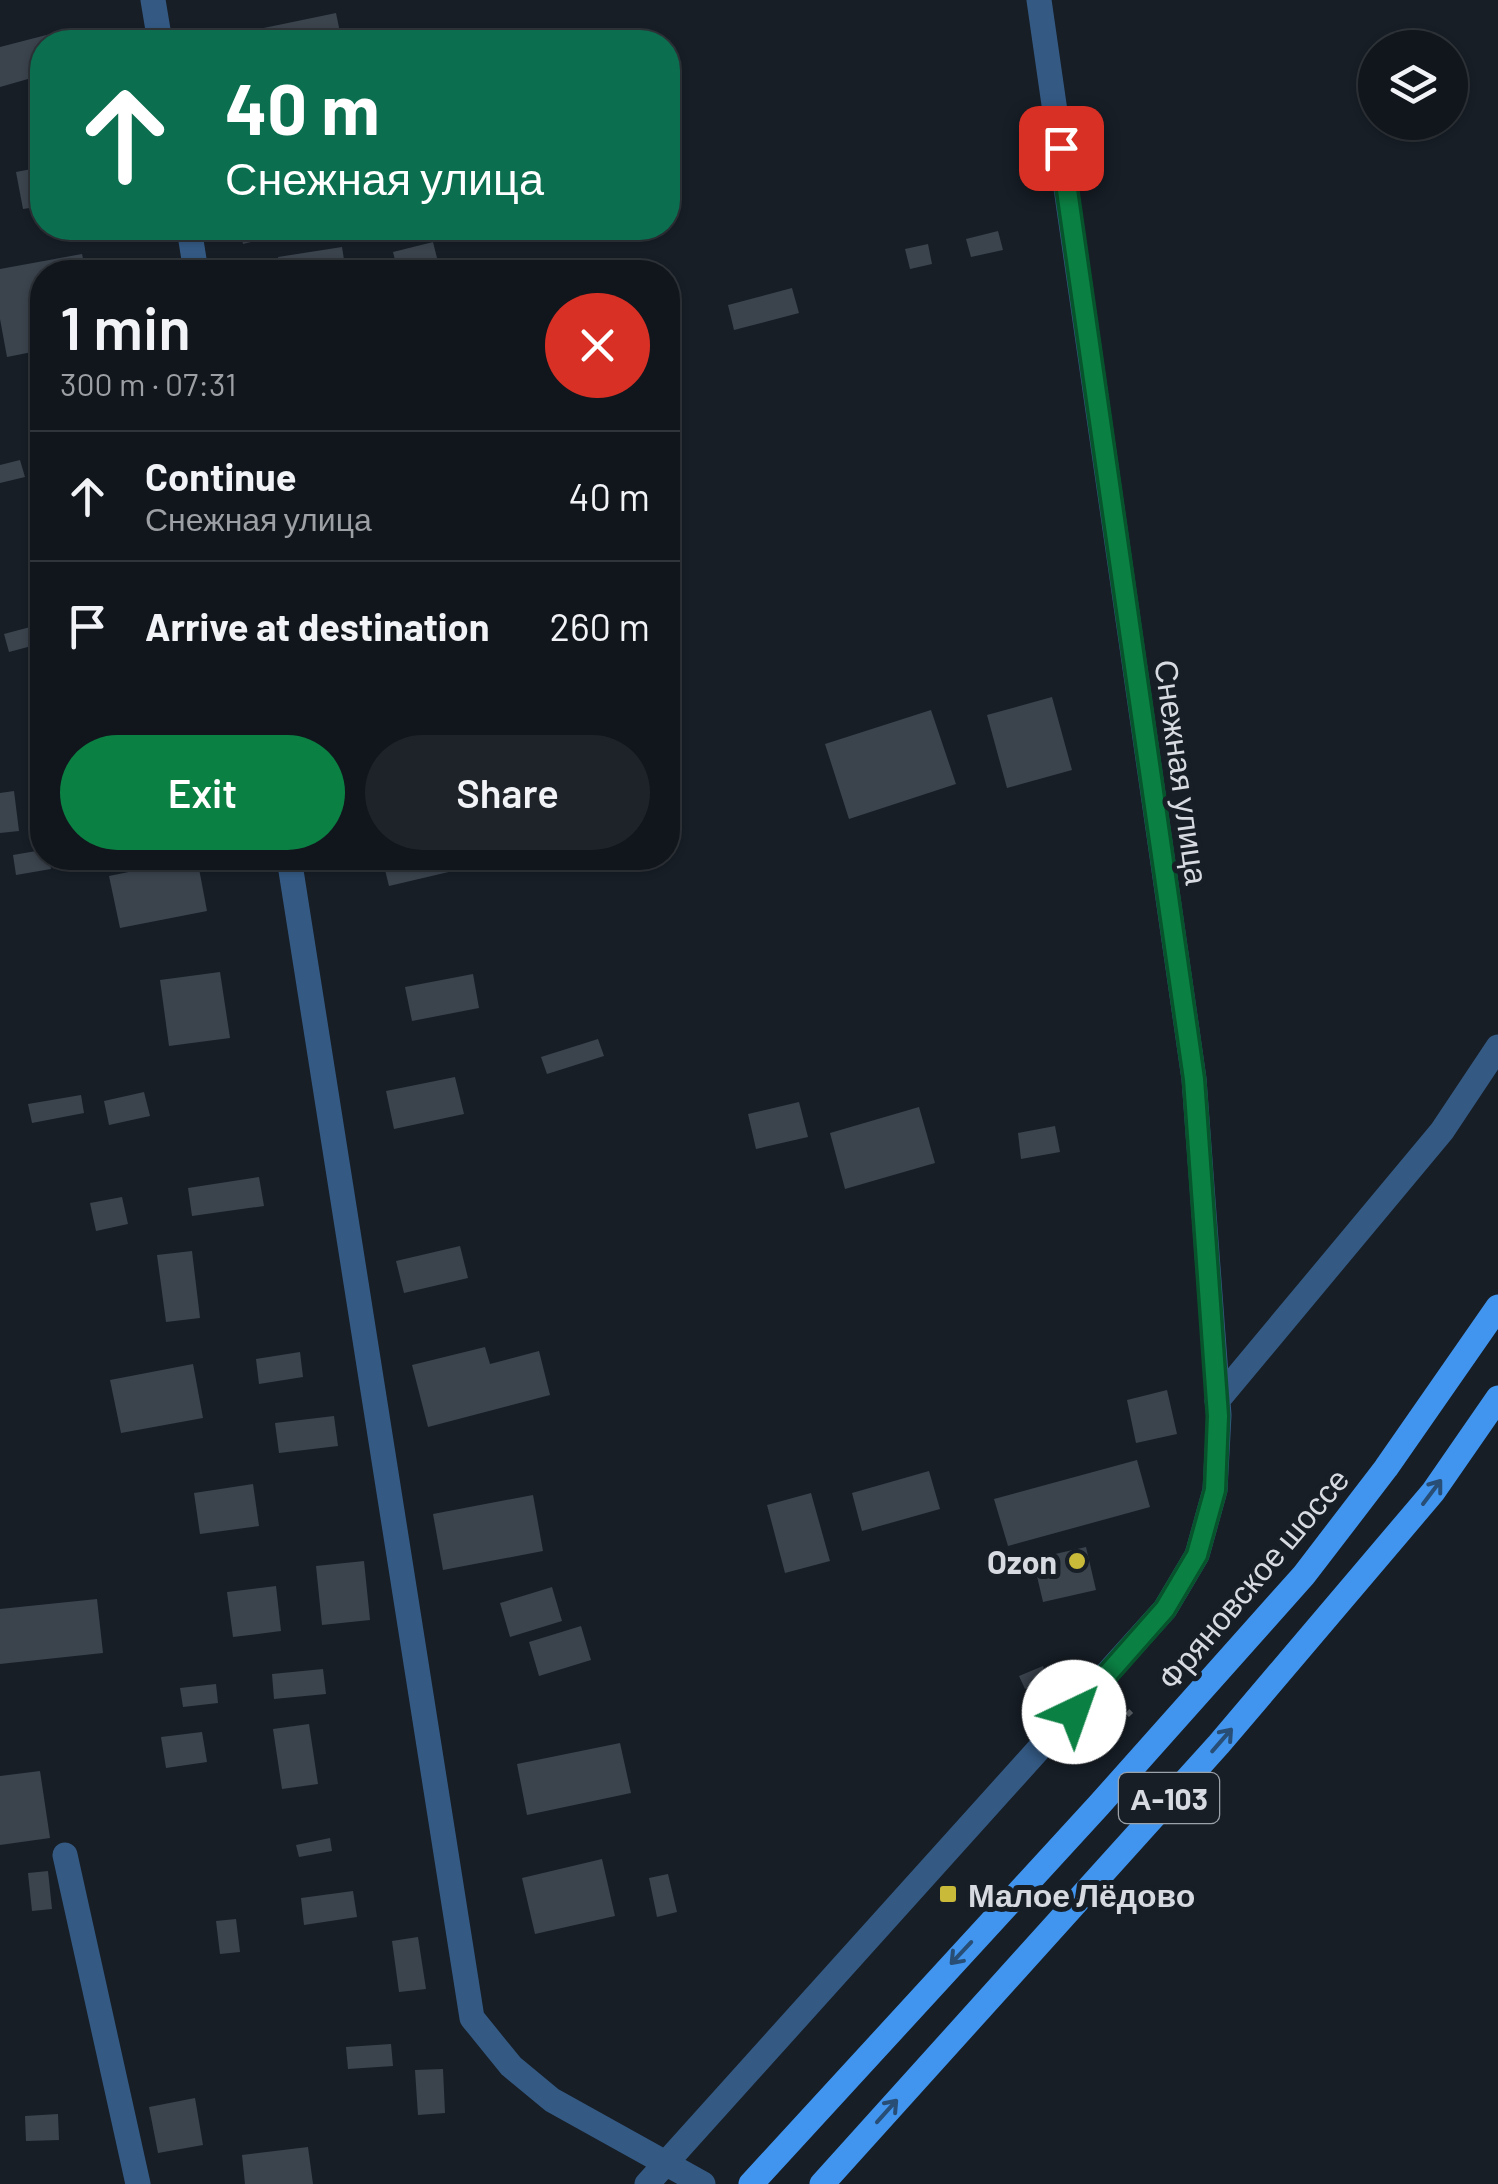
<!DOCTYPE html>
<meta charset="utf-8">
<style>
body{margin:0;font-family:Barlow,sans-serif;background:#1e2329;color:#f1f3f6;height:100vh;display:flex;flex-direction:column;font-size:38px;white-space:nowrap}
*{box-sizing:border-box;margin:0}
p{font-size:32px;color:#9c9fa3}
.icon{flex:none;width:55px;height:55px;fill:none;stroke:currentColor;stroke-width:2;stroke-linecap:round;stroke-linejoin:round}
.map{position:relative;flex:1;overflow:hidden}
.sheet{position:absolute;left:30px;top:260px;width:650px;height:610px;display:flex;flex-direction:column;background:#11161c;border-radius:40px;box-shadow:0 2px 8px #0004,0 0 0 2px #30353b}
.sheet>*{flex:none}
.guide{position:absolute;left:30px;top:30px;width:650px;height:210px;border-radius:40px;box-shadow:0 2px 8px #0004,0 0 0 2px #30353b;background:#0b6e4f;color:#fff;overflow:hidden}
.fabs{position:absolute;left:1358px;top:30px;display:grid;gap:20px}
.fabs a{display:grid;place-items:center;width:110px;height:110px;border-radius:50%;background:#11161c;box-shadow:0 2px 8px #0004,0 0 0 2px #30353b;font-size:50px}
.pin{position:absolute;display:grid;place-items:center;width:85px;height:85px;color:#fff;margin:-42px;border-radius:20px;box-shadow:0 5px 15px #0006}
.me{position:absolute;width:110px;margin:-55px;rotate:42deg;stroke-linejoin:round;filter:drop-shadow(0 0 8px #0008)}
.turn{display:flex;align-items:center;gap:35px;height:210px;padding:0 30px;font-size:45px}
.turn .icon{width:130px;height:130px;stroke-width:2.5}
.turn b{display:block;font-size:70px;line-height:85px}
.round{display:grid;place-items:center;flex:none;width:105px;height:105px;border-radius:52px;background:#1e2329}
.overview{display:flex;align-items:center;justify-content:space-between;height:170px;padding:0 30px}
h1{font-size:60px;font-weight:600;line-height:75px}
.primary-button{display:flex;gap:20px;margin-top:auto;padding:20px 30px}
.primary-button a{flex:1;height:115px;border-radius:60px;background:#0b8043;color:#fff;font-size:40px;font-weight:600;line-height:115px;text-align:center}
.primary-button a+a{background:#1e2329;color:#f1f3f6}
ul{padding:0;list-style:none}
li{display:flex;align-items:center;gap:30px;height:130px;padding:0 30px;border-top:2px solid #30353b}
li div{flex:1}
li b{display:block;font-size:38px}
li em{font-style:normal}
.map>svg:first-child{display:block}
</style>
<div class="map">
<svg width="1498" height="2184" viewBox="0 0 1498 2184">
<rect width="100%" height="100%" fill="#171e26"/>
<!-- building -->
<path fill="#3b434d" d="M336 13 342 42H236L235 34Z
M54 33 56 42H42V75L0 87V47Z
M42 167V206L23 209 16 172Z
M239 228H275L276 236 243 244Z
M603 228H648L649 232 606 242Z
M998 231 1003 250 971 257 966 239Z
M433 242 440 270 398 272 393 252Z
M928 244 932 264 910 269 905 249Z
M342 247 346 272H280L278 257Z
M82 254 86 272H42V350L7 357 0 319V269Z
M792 288 799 313 734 330 728 305Z
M42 378V412H41L34 380Z
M20 460 25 477 0 483V465Z
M34 626 39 644 9 652 4 634Z
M1052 697 1072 770 1007 788 987 715Z
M931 710 956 784 849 819 825 744Z
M14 791 19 831 0 833V793Z
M42 850V858H49L51 869 16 875 13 855Z
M197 858 207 911 120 928 109 876Z
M382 858H504V859L389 886Z
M220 972 230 1038 169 1046 160 980Z
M473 974 479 1008 412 1021 405 987Z
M598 1039 604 1056 547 1074 541 1057Z
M455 1077 464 1114 394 1129 386 1091Z
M144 1092 150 1116 109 1125 104 1101Z
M81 1095 84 1113 32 1123 28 1104Z
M799 1102 808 1137 756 1149 748 1114Z
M919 1107 935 1163 845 1189 830 1133Z
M1055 1126 1060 1152 1021 1159 1018 1133Z
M259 1177 264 1206 192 1216 188 1188Z
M122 1197 128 1224 96 1231 90 1203Z
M460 1246 468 1278 404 1293 396 1261Z
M192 1251 200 1318 166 1322 157 1255Z
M485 1347 490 1364 539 1351 550 1395 428 1427 412 1365Z
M300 1352 303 1377 259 1384 256 1359Z
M193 1364 203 1418 121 1433 110 1380Z
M1167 1390 1177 1434 1136 1443 1127 1400Z
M334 1416 338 1446 279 1453 275 1423Z
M1137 1460 1150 1507 1008 1546 994 1499Z
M929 1471 940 1509 862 1531 852 1493Z
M253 1484 259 1526 200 1534 194 1493Z
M811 1493 830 1561 785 1573 767 1505Z
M533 1495 543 1551 443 1570 433 1514Z
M1086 1547 1096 1590 1043 1602 1033 1559Z
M364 1561 370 1620 322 1625 316 1566Z
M276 1586 281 1631 233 1637 227 1592Z
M552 1587 562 1621 510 1637 500 1603Z
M97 1599 103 1653 0 1664V1609Z
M581 1626 591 1660 539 1676 529 1642Z
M1043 1666 1048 1679 1025 1689 1019 1676Z
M323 1669 326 1694 274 1699 272 1674Z
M216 1684 218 1703 183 1707 180 1688Z
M309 1724 318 1784 282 1789 273 1729Z
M202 1732 207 1762 166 1768 161 1737Z
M620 1743 631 1793 527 1815 517 1764Z
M40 1771 50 1838 0 1845V1776Z
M330 1838 332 1851 299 1857 296 1845Z
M602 1859 615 1916 535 1934 522 1878Z
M48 1871 52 1909 32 1911 28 1873Z
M668 1874 677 1912 657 1917 649 1878Z
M353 1891 357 1917 304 1925 301 1898Z
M236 1919 240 1952 220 1954 216 1921Z
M418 1937 426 1989 399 1992 392 1941Z
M391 2044 393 2066 348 2069 346 2047Z
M443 2069 445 2113 418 2115 415 2070Z
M195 2098 203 2145 158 2153 149 2107Z
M58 2114 59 2140 26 2141 25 2116Z
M308 2147 313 2184H245L242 2155Z"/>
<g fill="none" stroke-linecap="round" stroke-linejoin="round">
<!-- path -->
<path stroke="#5d636a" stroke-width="6" stroke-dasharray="8 5" stroke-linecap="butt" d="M1118 1702 1131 1715"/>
<!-- minor -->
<path stroke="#345a84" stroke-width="25" d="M153 0 160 42
M189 228 196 272
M289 858 472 2018 511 2066 552 2100 703 2184
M1217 1401 1442 1131 1498 1047
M65 1855 138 2184
M647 2184 1165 1609 1197 1555 1215 1490 1219 1415 1194 1079 1039 0"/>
<!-- major -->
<path stroke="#4195ee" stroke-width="25" d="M751 2184 1099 1805 1304 1575 1386 1468 1498 1307
M822 2184 1219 1744 1433 1492 1498 1398"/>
</g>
<!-- one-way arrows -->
<defs><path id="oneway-shaft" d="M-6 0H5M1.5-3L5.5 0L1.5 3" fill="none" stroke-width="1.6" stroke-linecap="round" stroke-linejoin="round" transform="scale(2.5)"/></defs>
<g stroke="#284e76">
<use href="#oneway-shaft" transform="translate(1432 1492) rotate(-53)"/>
<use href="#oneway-shaft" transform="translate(1222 1740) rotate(-49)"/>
<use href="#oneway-shaft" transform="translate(961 1953) rotate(133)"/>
<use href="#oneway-shaft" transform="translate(887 2111) rotate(-48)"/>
</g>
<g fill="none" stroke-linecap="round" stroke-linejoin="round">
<!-- route casing -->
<g stroke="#07532c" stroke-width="25">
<path id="route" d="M1061 148 1194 1079 1218 1416 1215 1490 1197 1555 1165 1609 1074 1712"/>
</g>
<!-- route -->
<use href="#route" stroke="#0b8043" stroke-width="18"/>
</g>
<!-- markers -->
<g fill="#c9ba3a" stroke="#171e26" stroke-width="4">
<circle cx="1077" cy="1561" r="10"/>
<rect x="938" y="1884" width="20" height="20" rx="5"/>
</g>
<g text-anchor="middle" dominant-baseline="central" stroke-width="10" stroke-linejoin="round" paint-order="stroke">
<!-- shield labels -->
<rect fill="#171e26" stroke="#9da2a9" stroke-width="2.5" x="1119" y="1773" width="100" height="50" rx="8"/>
<g font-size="30" font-weight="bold" fill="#d7dbe1">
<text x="1169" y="1798">А-103</text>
</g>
<!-- street labels -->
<g font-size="32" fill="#d7dbe1" stroke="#171e26">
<text transform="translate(1183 772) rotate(82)">Снежная улица</text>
<text transform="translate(1252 1578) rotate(-50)">Фряновское шоссе</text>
</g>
<!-- poi labels -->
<g font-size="32" font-weight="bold" fill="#d7dbe1" stroke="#171e26" text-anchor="end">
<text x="1057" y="1561">Ozon</text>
<text x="968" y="1894" text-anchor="start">Малое Лёдово</text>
</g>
</g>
</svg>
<div class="fabs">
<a><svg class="icon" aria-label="layers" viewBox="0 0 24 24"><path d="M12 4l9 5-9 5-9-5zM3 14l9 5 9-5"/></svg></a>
</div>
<div class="pin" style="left:1061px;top:148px;background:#d93025"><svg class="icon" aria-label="arrive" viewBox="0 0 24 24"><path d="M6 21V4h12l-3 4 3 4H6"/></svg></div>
<svg class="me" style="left:1074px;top:1712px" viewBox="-20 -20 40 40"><circle r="19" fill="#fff"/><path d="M0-13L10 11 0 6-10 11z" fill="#0b8043"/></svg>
<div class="guide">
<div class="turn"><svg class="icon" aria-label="ahead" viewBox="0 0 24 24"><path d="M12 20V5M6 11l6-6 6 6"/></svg><div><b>40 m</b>Снежная улица</div></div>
</div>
<section class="sheet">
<div class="overview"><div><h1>1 min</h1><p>300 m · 07:31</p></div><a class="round" style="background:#d93025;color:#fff"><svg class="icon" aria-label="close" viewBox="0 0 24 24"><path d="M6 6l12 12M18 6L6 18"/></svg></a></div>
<ul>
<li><svg class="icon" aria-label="ahead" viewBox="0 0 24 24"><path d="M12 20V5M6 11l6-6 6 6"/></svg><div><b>Continue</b><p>Снежная улица</p></div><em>40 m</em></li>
<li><svg class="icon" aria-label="arrive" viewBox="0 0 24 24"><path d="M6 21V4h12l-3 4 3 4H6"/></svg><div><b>Arrive at destination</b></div><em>260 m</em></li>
</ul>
<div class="primary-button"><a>Exit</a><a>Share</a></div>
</section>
</div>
